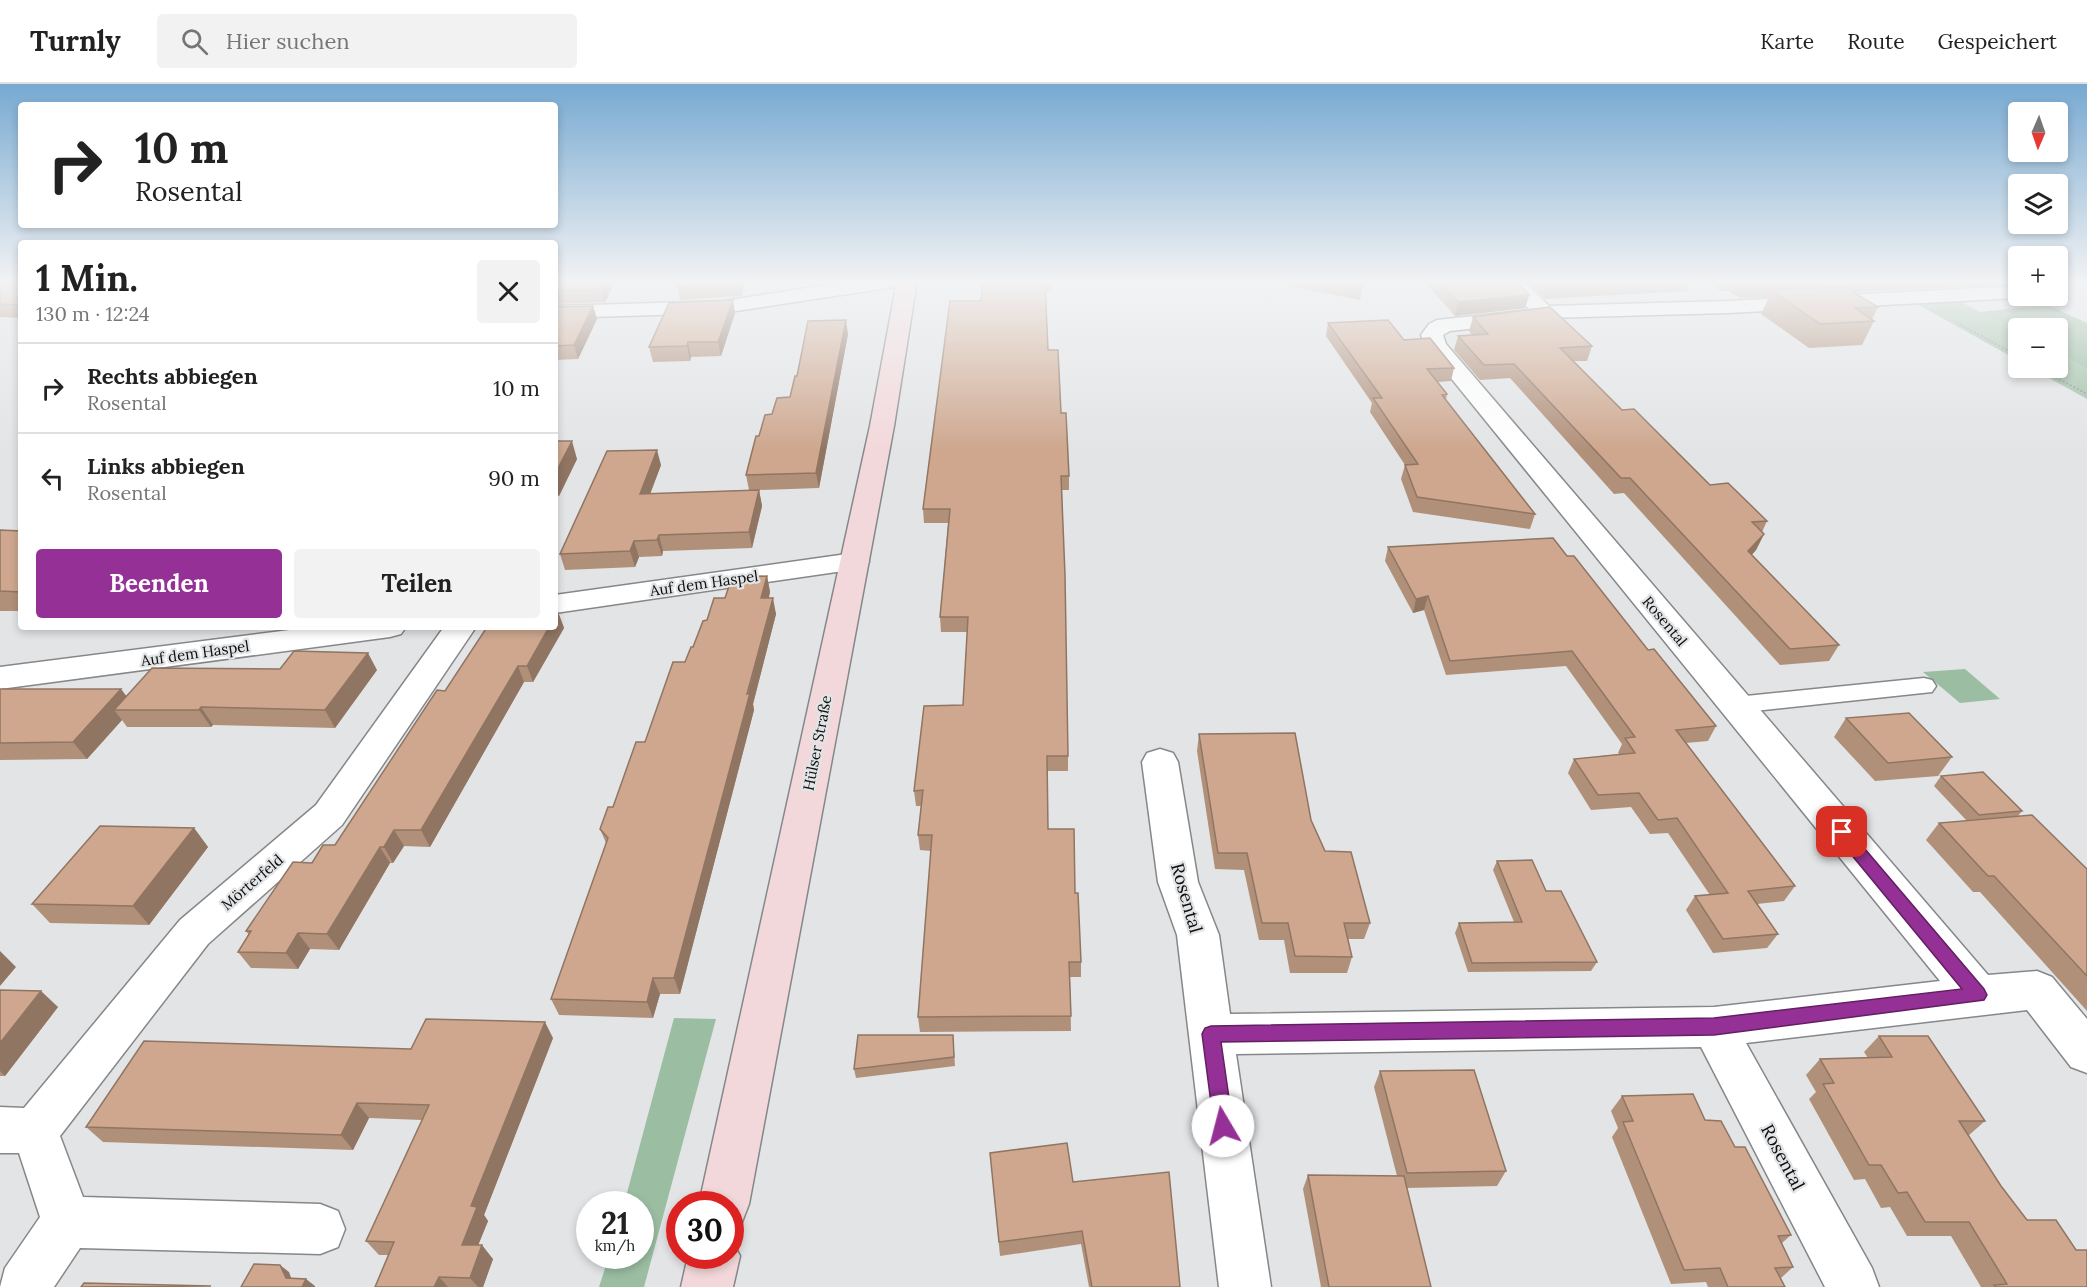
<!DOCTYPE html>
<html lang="de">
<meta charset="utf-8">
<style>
body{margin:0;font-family:Lora,serif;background:#f2f2f2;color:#222;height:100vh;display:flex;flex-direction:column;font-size:22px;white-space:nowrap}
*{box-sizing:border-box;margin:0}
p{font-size:20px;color:#767676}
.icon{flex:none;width:33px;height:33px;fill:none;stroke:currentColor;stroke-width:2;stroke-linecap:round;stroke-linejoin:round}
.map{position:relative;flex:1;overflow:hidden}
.sheet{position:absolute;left:18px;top:156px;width:540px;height:390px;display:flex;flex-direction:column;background:#fff;border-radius:6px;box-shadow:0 3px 9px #0003}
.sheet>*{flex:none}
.banner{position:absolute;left:18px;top:18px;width:540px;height:126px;border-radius:6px;box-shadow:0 3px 9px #0003;background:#fff;color:#222;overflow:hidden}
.needle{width:39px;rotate:182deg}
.buttons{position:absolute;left:2008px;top:18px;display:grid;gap:12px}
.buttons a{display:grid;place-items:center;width:60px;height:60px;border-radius:6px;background:#fff;box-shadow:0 3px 9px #0003;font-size:30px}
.speed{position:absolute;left:576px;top:1107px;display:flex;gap:12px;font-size:30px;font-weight:700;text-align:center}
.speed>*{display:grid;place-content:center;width:78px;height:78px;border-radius:50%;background:#fff;box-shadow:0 3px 9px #0003;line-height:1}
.speed small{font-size:15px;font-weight:400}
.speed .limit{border:9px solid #d22;background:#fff;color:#111}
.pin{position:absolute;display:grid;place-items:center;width:51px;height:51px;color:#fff;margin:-26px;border-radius:12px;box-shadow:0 3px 9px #0006}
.me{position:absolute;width:66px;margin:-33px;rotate:352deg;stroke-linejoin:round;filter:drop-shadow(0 0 4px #0008)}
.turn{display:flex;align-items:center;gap:21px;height:126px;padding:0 18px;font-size:27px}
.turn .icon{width:78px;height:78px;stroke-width:2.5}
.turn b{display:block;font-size:42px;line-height:51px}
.round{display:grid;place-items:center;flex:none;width:63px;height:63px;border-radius:6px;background:#f2f2f2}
.headline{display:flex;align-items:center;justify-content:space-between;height:102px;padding:0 18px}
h1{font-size:36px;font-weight:800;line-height:45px}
.button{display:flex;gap:12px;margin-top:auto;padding:12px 18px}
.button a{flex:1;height:69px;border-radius:6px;background:#953196;color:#fff;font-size:24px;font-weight:800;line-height:69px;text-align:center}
.button a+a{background:#f2f2f2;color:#222}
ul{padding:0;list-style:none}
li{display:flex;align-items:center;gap:18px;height:90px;padding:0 18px;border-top:2px solid #e0e0e0}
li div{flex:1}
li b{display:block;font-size:22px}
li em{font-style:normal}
header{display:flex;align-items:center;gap:36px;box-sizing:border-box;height:84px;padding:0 30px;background:#fff;border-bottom:2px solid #e0e0e0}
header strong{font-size:28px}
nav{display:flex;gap:33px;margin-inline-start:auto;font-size:21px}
.search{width:420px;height:54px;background:#f2f2f2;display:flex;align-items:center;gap:15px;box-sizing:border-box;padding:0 21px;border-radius:6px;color:#767676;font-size:22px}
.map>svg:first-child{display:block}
</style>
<header>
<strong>Turnly</strong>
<div class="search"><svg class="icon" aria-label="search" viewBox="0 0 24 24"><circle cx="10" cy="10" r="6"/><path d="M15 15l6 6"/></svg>Hier suchen</div>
<nav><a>Karte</a><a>Route</a><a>Gespeichert</a></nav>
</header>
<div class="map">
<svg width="2087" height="1203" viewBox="0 0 2087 1203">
<rect width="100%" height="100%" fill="#e2e4e6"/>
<!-- green -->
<path fill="#9bbea3" d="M1961 218 2019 248V277L1917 220Z
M2058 269 2087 285V315L2031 284H2058Z
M1965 585 2000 615 1960 619 1923 588Z
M674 934 716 935 644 1203H599L609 1172H640V1120H624Z"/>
<!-- forest -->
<path fill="#90b699" d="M2048 221 2087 239V285L2058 269V244H2019V248L1980 228Z"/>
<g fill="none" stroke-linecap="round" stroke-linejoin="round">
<!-- lane casing -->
<g stroke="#858789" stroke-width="3">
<path id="lane" d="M1924 594 1932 596 1936 602 1932 608 1736 629 1727 627 1724 621 1727 615 1736 613Z"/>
</g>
<!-- street casing -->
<g stroke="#858789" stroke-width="3">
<path id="street" d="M852 197H904L901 201 894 203 723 229 555 234V222L723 217Z
M1502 197H1524L1549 222 1727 217 2019 202V212H2027L2019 214 1727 229 1546 234 1531 238 1450 247 1443 251 1446 260 1988 891 2037 887 2052 893 2087 935V989L2071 983 2027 926 1746 959 1872 1184 1879 1203H1825L1701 963 1236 970 1271 1203H1219L1177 851 1158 798 1142 678 1147 669 1160 665 1173 669 1178 678 1198 798 1219 851 1230 930 1714 923 1940 897 1425 262 1421 251 1429 240 1437 236 1530 226Z
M854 469 864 472 869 478 864 484 555 529V511Z
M313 543H406L401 550 390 553 0 605V583Z
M444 543H476L342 741 208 860 60 1052 83 1113 320 1120 338 1127 345 1145 338 1163 320 1170 80 1164 54 1203H0L5 1184 40 1133 19 1069H0V1023L24 1024 180 836 316 721Z"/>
</g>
<!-- secondary casing -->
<g stroke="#858789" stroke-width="3">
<path id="secondary" d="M897 197H917L894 342 749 1120 742 1138 730 1142V1120H699L870 342Z
M730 1153 740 1172 733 1203H681L688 1172H730Z"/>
</g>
<!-- path -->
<path stroke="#8f9092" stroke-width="2" stroke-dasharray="2 2" stroke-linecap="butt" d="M1960 240 2019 273
M2038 284 2087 310"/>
<!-- lane -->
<use href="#lane" fill="#fff" fill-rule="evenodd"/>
<!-- street -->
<use href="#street" fill="#fff" fill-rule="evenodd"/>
<!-- secondary -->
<use href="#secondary" fill="#f3d8db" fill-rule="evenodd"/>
</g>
<!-- wall -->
<path fill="#b1907a" d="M0 197H21V234L0 233Z
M555 197H614L615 198 605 218 555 220Z
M679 197H746L741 212 680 216 677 203Z
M983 197H1051V207H1046L1048 266 1061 329 1069 392V406H1062L1068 672V687H1047L1048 745 1075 809 1081 878V893H1070L1071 947 920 948 918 933 931 767 920 766 918 751 921 722H916L914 707 963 621 967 548H941L940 533 948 439H924L923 425 981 217Z
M1263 197H1358L1363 203 1360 216Z
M1424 197H1516L1529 211 1525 224 1455 232Z
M1527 197H1691L1687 207 1545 215Z
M1705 197H2019V200L1854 208 1878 223 1872 235 1874 237 1862 261 1809 264 1761 230 1769 213 1740 214 1728 207H1721Z
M2058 197H2084L2058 200Z
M593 222 597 235 578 275 555 276V223Z
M735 229 721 272 691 273 690 277 653 278 649 263Z
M1473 233 1592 262 1587 277H1574L1622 326 1710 401 1767 437 1762 448 1764 450 1756 466 1752 471 1839 561 1829 577 1780 581 1624 409 1614 410 1510 294 1480 296 1454 266 1458 252 1472 251 1469 247Z
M1328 239 1404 256 1454 284 1451 297 1438 298 1447 310 1446 316 1535 430 1530 445 1413 428 1401 395 1405 381 1370 328 1372 319 1326 252Z
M848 250 819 404 759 406 762 422 752 464 663 467 662 472 639 473 635 483 565 486 560 470 661 381 650 410 749 406 746 391 759 352 772 330 790 313 797 292Z
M555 357 577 375 559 412H555Z
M0 446 21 447V527H0Z
M1388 463 1567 472 1648 566 1716 642 1708 657 1686 659 1795 802 1784 817 1757 820 1778 850 1767 864 1713 869 1686 826 1695 812 1710 811 1668 749 1650 750 1631 723 1591 726 1568 689 1574 675 1619 670 1618 669 1622 660 1566 582 1446 591 1424 526 1413 529 1385 477Z
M767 492 770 508 769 514 776 530 753 620 754 626 680 910H660L653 934 559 931 551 915 606 759 600 745 613 723 685 578 693 563 725 514Z
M558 528 564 544 533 598H524L430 763 404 762 393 779H390L339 866 310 865 298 885 251 884 238 868 249 851 246 847 312 779 335 761 445 607Z
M377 586 335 644 213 641 211 643H127L122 636 87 675 0 676V605L126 612Z
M1846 634 1952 673 1938 692 1875 697 1834 653Z
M1199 650 1311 736 1325 767 1370 839 1364 855H1348L1352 873 1347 889H1290L1284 856H1259L1244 786 1215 785 1197 667Z
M1941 692 2022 727 2018 732 2087 785V927L1980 808H1973L1926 756 1939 739 1967 737 1934 702Z
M194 744 208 763 149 841 50 839 32 820Z
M1497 777 1546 807 1597 878 1591 887 1468 888 1455 849 1459 839 1514 838 1493 786Z
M0 906 58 923 5 992H0Z
M953 951 955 982 856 994 854 985Z
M1879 952 1985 1037 1968 1052 2001 1102 2027 1136 2087 1203H1981L1951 1152H1907L1890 1123 1881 1124 1865 1095 1854 1096 1809 1015 1816 1008 1806 991 1820 975 1868 974 1864 968Z
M553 954 484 1131 488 1137 478 1161 493 1175 483 1203H375L388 1171H379L366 1157 422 1036 369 1034 353 1066 103 1058 86 1043 411 965Z
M1380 987 1506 1087 1497 1102 1407 1104 1431 1203H1321L1303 1105 1308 1091 1397 1092 1374 1003Z
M1622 1012 1705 1036 1735 1063 1791 1151 1782 1159 1793 1183 1781 1194 1785 1203H1708L1706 1198 1671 1200 1612 1053 1618 1044 1611 1027Z
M990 1069 1073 1098 1180 1203H1089L1081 1160 1000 1172Z"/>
<!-- shaded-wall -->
<path fill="#907563" d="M605 197 615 198 605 218 601 205Z
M739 197H746L741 212 738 199Z
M1529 211 1525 224 1455 232 1458 218Z
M733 216 735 229 721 272 718 258Z
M593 222 597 235 578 275 574 261Z
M846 236 848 250 819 404 816 389Z
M688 258 691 273 690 277 687 262Z
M572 357 577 375 559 412 555 399V390Z
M657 366 661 381 644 426 640 410Z
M759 406 762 422 752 464 749 448Z
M1764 450 1756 466 1740 483 1748 467Z
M659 451 663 467 662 472 657 456Z
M634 457 639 473 635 483 630 467Z
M767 492 770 508 764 530 761 514Z
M1428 512 1424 526 1413 529 1416 515Z
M773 514 776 530 753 620 754 626 680 910 674 894Z
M558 528 564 544 533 598 527 582 549 543H555V533Z
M368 569 377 586 335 644 325 626Z
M518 582 524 598 430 763 421 746Z
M121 605 134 622 114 626 122 636 87 675 73 658Z
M201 623 213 641 211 643 199 626Z
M194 744 208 763 149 841 133 822Z
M394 746 404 762 393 779 384 763Z
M380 763 390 779 339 866 327 850Z
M298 849 310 865 298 885 286 869Z
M0 867 16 883 0 902Z
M653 894 660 910 653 934 647 918Z
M41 907 58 923 5 992 0 987V959Z
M545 938 553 954 484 1131 488 1137 473 1174 462 1161 471 1122Z
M357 1019 369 1034 353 1066 341 1051Z
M482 1161 493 1175 483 1203H478L470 1194Z
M280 1181 289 1188 294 1202 286 1194Z
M439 1193 448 1203H434Z
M306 1195 315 1202V1203H302Z"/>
<!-- building -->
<path fill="#cea78e" stroke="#907563" stroke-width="1.5" d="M0 197H21V221L0 220Z
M555 197H605L601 205 555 207Z
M679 197H739L738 199 677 203Z
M983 197H1045L1048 266H1058L1061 329H1066L1069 392H1061L1065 491 1068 672H1047L1048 745H1074L1075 809H1078L1081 878H1069L1071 932 918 933 932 751H918L923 706 914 707 924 622 963 621 968 533H940L950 425H923L950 217H981Z
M1331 197H1358L1363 203Z
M1439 197H1516L1529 211 1458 218Z
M1545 197H1624L1549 201Z
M1740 197H1816L1746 201Z
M1845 203 1878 223 1855 224 1874 237 1820 240 1771 206Z
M733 216 718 258H688L687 262 649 263 669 219Z
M593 222 574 261 555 262V223Z
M1550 223 1592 262 1560 264 1622 326 1634 325 1710 401 1728 399 1767 437 1752 438 1764 450 1748 467 1839 561 1790 565 1630 394H1621L1514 280 1484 281 1458 252 1488 250 1473 233Z
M846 236 816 389 746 391 756 352H759L765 331 772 330 777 314 790 313 795 292H797L808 237Z
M1388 236 1404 256 1430 254 1454 284 1427 285 1447 310 1442 311 1535 430 1417 413 1405 381 1418 380 1373 314H1382L1328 239Z
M555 357H572L555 390Z
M657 366 640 410 759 406 749 448 659 451 657 456 634 457 630 467 560 470 607 367Z
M0 446 21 447V508L0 507Z
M1553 454 1567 472H1574L1648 566 1654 565 1716 642 1676 646 1795 802 1748 807 1778 850 1723 855 1695 812 1728 809 1677 734 1658 736 1639 709 1598 711 1574 675 1635 669 1625 654 1635 653 1572 567 1450 577 1428 512 1416 515 1388 463Z
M767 492 761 514H773L747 610 750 609 674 894H653L647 918 551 915 608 754 600 745 608 723H613L636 658H645L673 578H685L691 563H693L703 537 707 536 714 514H725L732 493Z
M487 543H549L527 582H518L421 746H394L384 763H380L327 850 298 849 286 869 238 868 251 847H246L293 778 312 779 323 761H335L437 606 445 607Z
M294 567 368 569 325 626 201 623 199 626H114L152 584 280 585Z
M0 605H121L73 658 0 659Z
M1909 629 1952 673 1888 679 1846 634Z
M1295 649 1311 736 1325 767 1351 768 1370 839H1344L1352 873 1295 872 1288 839H1262L1247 769H1218L1199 650Z
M1983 688 2022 727 1979 731 1941 692Z
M2032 731 2087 785V892L1994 792H1988L1939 739Z
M100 742 194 744 133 822 32 820Z
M1532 776 1546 807H1561L1597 878 1472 879 1459 839 1522 838 1497 777Z
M0 906 41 907 0 959Z
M426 935 545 938 471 1122 477 1123 462 1161H482L470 1194 439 1193 434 1203H375L394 1158 366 1157 429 1021 357 1019 341 1051 86 1043 144 957 411 965Z
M858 951H953L954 973 854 985Z
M1879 952H1928L1985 1037H1959L2001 1102 2027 1136H2056L2076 1166H2087V1203H1996L1994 1201 2007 1200 1969 1138H1925L1907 1108 1898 1109 1881 1081H1869L1823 1000 1834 999 1820 975 1892 973Z
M1474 986 1506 1087 1407 1089 1380 987Z
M1693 1010 1705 1036 1721 1037 1735 1063H1745L1791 1151 1778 1152 1793 1183 1775 1184 1785 1203H1728L1720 1184 1684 1186 1623 1038 1633 1037 1622 1012Z
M1067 1059 1073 1098 1169 1088 1180 1203H1092L1082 1147 999 1158 990 1069Z
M1308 1091 1404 1092 1431 1203H1329Z
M254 1180 280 1181 286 1194 306 1195 302 1203H241Z
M84 1199 211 1202 81 1203Z"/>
<!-- sky -->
<linearGradient id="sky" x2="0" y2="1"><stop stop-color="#77a9d1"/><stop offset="0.54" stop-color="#f2f3f4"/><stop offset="1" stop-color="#f2f3f4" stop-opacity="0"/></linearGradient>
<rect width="2087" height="366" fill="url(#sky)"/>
<!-- route -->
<path fill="#953196" stroke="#612062" stroke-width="1.5" d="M1842 742 1847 744 1984 905 1987 911 1984 916 1714 951 1221 958 1233 1042 1230 1049 1223 1051 1216 1049 1214 1042 1202 950 1205 944 1211 942 1714 934 1962 905 1836 752 1834 748 1836 744Z"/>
<g text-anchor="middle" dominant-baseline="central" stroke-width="4.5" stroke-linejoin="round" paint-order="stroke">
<!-- street labels -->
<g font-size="15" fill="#0c0d0d" stroke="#e2e4e6">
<text transform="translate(704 499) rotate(-8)">Auf dem Haspel</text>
<text transform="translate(1665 537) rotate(50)">Rosental</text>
<text transform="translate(195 569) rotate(-8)">Auf dem Haspel</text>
<text transform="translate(817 659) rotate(-79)">Hülser Straße</text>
<text transform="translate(252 798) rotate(-41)">Mörterfeld</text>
</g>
<!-- near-street labels -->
<g font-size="18" fill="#0c0d0d" stroke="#e2e4e6">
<text transform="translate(1187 814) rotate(74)">Rosental</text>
<text transform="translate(1783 1073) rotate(62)">Rosental</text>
</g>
</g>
</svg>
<div class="buttons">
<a><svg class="needle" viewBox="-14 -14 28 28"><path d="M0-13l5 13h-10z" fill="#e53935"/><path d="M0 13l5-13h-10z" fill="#767676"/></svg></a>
<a><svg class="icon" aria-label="layers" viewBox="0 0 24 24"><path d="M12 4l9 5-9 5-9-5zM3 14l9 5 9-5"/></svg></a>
<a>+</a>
<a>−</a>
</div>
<div class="speed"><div>21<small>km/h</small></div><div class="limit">30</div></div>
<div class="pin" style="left:1842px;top:748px;background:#d93025"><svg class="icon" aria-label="arrive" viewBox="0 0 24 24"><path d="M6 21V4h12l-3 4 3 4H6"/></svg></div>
<svg class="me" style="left:1223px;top:1042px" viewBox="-20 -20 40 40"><circle r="19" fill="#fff"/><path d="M0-13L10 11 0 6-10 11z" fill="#953196"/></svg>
<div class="banner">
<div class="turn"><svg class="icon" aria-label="right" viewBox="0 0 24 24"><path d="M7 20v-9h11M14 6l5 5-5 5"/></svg><div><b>10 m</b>Rosental</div></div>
</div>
<section class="sheet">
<div class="headline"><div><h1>1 Min.</h1><p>130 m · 12:24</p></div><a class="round"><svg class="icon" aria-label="close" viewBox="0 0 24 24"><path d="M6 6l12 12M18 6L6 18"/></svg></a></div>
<ul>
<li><svg class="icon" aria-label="right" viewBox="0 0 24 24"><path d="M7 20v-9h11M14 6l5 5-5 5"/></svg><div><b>Rechts abbiegen</b><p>Rosental</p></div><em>10 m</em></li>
<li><svg class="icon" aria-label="left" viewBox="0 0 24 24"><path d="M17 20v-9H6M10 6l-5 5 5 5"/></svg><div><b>Links abbiegen</b><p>Rosental</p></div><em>90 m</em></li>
</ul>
<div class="button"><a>Beenden</a><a>Teilen</a></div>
</section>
</div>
